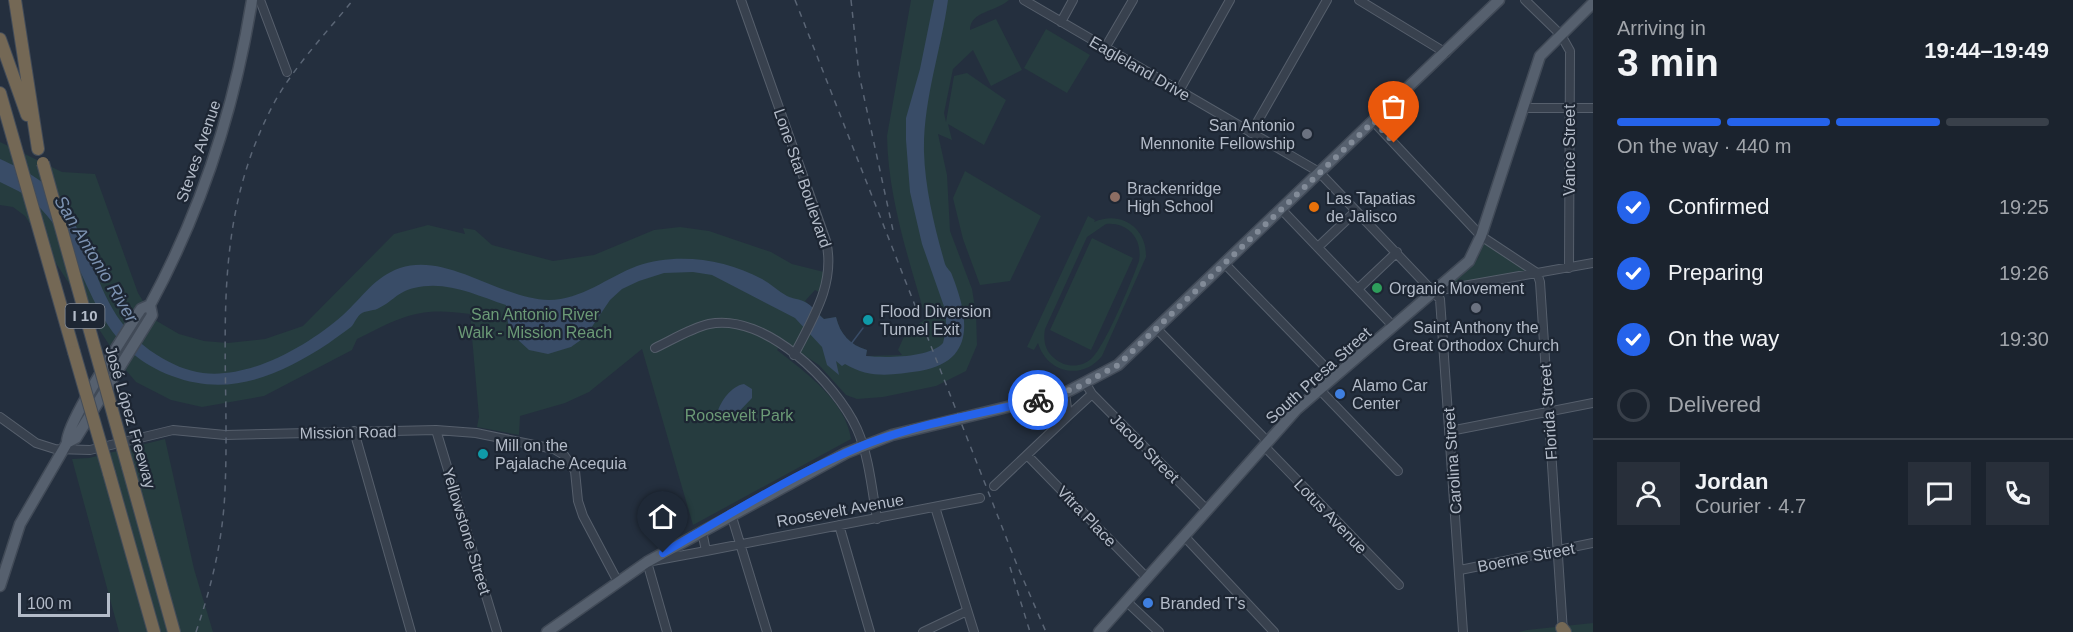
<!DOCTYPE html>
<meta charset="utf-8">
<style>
:root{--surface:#1b232e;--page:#282f3a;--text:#f1f3f6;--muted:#a0a4aa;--line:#39404a;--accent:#2563eb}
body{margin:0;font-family:Helvetica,sans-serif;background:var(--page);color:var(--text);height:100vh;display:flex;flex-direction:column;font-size:22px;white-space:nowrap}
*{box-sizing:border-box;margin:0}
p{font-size:20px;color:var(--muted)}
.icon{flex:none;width:33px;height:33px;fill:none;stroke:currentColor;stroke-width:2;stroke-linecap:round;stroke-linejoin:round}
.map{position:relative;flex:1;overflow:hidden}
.details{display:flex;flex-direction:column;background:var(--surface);width:480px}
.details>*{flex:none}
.scale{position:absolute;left:18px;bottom:15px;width:92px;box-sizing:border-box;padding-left:6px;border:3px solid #b4bcc9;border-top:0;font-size:16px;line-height:21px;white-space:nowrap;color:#b4bcc9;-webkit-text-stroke:4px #1d2633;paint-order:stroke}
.pin{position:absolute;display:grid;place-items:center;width:51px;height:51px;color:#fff;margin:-62px -26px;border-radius:50% 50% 50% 0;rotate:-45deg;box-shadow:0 0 6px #0007}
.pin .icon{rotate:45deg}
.courier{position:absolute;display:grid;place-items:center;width:60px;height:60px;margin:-30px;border:4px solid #2563eb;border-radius:50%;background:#fff;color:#222;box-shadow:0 2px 8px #0007}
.summary em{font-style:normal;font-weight:600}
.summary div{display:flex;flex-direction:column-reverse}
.summary{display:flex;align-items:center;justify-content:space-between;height:102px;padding:0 24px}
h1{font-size:39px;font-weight:600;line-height:45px}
.bar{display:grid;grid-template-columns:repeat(4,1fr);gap:9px 6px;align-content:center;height:72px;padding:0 24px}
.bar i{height:8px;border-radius:4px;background:var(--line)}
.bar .current{background:var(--accent)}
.bar p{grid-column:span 4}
.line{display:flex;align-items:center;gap:15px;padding:0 24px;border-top:2px solid var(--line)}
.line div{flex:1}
.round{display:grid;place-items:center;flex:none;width:63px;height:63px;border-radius:0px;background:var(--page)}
ol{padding:0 24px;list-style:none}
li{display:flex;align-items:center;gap:18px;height:66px}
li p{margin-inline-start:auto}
li .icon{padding:6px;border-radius:50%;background:var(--accent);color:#fff;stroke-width:4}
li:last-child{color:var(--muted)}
li i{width:33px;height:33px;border:3px solid var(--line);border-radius:50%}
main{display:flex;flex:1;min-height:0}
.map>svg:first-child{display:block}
.green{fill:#263c3f;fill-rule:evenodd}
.water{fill:#394c67}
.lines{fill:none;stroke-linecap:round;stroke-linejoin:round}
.stream{stroke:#394c67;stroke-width:1.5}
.minor-casing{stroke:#565f6c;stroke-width:10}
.major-casing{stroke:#414a57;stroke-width:13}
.highway-casing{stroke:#434c59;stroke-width:14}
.minor{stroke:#38414e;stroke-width:8}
.major{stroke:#56606e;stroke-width:10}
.highway{stroke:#746855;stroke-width:12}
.rail{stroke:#5a6575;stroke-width:1.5;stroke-dasharray:6 6;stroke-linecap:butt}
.highway-bridge-casing{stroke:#434c59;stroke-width:14;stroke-linecap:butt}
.highway-bridge{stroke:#746855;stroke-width:12}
.done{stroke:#828b98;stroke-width:6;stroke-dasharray:0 10.8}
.route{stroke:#2563eb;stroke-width:8}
.worship-dot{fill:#6b7280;stroke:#1d2633;stroke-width:2}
.education-dot{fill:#8d6e63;stroke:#1d2633;stroke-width:2}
.food-dot{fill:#e8710a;stroke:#1d2633;stroke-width:2}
.leisure-dot{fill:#2e9e5b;stroke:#1d2633;stroke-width:2}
.culture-dot{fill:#0f9aa8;stroke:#1d2633;stroke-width:2}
.shop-dot{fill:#3f7fe0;stroke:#1d2633;stroke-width:2}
.labels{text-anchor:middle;stroke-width:4.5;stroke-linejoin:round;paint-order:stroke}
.shield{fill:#1d2633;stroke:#878f9c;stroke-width:1.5}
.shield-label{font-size:15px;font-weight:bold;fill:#b4bcc9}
.street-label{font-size:16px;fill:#b4bcc9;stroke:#1d2633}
.poi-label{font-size:16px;fill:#b4bcc9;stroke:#1d2633;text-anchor:start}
.park-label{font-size:16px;fill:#6b9a76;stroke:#1d2633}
.water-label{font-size:18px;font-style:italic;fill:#7c92b1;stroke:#1d2633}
</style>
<main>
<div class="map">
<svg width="1593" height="632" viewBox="0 0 1593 632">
<rect width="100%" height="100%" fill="#242f3e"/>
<path class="green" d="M 911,0 L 1009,0 C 996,12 970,11 970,30 L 996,19 L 1022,70 L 991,86 L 973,50 L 953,69 L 944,113 L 946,122 L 954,76 L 967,73 L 1006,100 L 984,145 L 948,124 L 952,140 L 938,134 L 947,175 L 950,231 L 972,289 L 976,314 L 977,345 L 966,371 L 936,386 L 883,397 L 857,399 L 846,395 L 819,365 L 783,341 L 777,350 C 805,372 846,401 851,439 L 693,525 L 642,349 L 589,392 L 565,403 L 520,416 L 519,435 L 477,427 L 479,417 L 470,314 C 418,306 401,317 357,339 L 352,350 L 264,396 L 202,407 L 171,400 L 136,382 L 125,369 L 25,216 L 13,207 L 0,205 L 0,142 L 62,172 L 95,174 L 138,293 L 155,320 L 179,334 L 204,341 L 228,343 L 265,339 L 303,326 L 394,234 L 428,225 L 465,234 L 463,228 L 475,230 L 492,245 L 553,261 L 594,255 L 654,230 L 680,227 L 709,231 L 771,252 L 792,264 L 824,272 L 819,292 L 815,290 L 805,301 L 824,319 L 836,317 C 840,334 850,345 867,350 L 866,356 L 902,355 L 898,350 L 906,332 L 926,319 C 909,260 888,198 887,136 Z
M 1046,29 L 1090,55 L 1067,93 L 1024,68 Z
M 965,171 L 1041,216 L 1010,281 L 980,285 L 963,239 L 953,198 Z
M 1088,216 L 1095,220 L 1094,222 C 1121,210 1147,228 1146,257 L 1102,356 C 1082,381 1047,373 1038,343 L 1034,350 L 1027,347 ZM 1106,224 C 1128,222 1143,239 1139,261 C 1132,280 1106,345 1092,358 C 1082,368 1065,368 1054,358 C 1045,351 1043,340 1045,329 L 1087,237 Z
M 1092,238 L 1133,258 L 1091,350 L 1050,330 Z
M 1484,243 L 1524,269 L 1524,272 L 1451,285 L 1452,282 L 1478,258 Z
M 165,439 L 194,569 L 213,632 L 119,632 L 72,459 L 89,458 Z
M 1593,623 L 1593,632 L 1519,632 L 1527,630 Z"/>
<path class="water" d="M 934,0 L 948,0 C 941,51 923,100 924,152 C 925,189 935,229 945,264 C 947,269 951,271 952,275 C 969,318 976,361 920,371 C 892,375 870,379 845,364 L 842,366 L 836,361 L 839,375 L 827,365 L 822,347 L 795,318 L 712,275 L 693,272 L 664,273 L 639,281 L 622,289 L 610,300 L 585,337 L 571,347 L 548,354 L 529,350 L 516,338 L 508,323 L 506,305 C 475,295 447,280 414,288 C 397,292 392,302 379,308 C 374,311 368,310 362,313 C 356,317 355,323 351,327 C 344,332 336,338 329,343 C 280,375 230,398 172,376 C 84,343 94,258 35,203 C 25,193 12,188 0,182 L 0,159 C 24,170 49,182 64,205 C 99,259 97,317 157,355 C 171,364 187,371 203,373 C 251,379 309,345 343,315 C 362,298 374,277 400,268 C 447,252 500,299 549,300 C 581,300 608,277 637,266 C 677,252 725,259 762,279 C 771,284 778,291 787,296 C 793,299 800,299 805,302 C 812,305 818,314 824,319 L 836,317 C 840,334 850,345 867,350 L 866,356 C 885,358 930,358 943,343 L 946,330 L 946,312 L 922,244 L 910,192 L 906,140 L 906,118 L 920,69 Z
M 744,384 L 752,389 L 752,398 L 730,421 L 721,421 L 717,413 C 721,401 731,386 744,384 Z"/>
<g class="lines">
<path class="stream" d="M 851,344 L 863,328"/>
<defs>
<path id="minor" d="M 260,0 L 287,72
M 741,0 L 826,241 C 836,283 813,318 794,355
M 1024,0 L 1319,172 L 1440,299 L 1463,632
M 1359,0 L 1446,53
M 1525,0 L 1561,35 L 1570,51 L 1569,268
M 1061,22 L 1073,0
M 1105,48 L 1133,0
M 1179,91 L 1230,0
M 1522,108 L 1593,108
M 1373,121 L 1481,236 L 1537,273 L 1540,282 L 1563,632
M 1251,133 L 1327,0
M 1281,209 L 1393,326
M 1318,247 L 1356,211
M 1224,263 L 1335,377
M 1358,289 L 1397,252
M 1435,291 L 1593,263
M 1157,329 L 1268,442
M 655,348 C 672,340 691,328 709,324 C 765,312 836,383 857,429 C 869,456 872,490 877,519
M 1086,384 L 1092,394 L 1207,510
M 1320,390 L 1398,471
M 1068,416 L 1092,394
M 0,417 L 36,443 L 55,449 L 90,450 L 173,430 L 225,435 L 436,430 L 476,433 L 554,449 L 564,455 L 575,471 L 578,501 L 583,516 L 618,582
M 436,430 L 497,632
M 354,431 L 411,632
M 1450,431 L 1593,403
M 1264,446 L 1399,585
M 1027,455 L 1147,578
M 994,486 L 1068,416 L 1065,393
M 935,507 L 974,632
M 731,514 L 767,632
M 839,525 L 870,632
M 702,531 L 706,551 L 980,498
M 1184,536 L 1274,632
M 1460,570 L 1593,543
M 1126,601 L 1159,632
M 667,632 L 647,562 L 706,551
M 923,632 L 967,611"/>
<path id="major" d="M 67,443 L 76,438 L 152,315 L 150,305
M 0,586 L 20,524 L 67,443 C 65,424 124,337 137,315 L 141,309 L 150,305 C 201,211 235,106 252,0
M 547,632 L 647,562 L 846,453 L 892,435 L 1065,393 L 1118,365 L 1499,0
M 1099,632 L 1297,409 L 1469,261 L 1481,236 L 1540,56 L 1593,3"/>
<path id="highway" d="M 15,0 L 38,149
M 0,39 L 27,115
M 0,93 L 74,352
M 128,467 L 174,632
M 109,473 L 154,632
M 1562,628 L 1565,632"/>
</defs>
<use href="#minor" class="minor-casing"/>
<use href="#major" class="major-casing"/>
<use href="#highway" class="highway-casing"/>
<use href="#minor" class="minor"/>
<use href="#major" class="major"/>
<use href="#highway" class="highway"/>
<path class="rail" d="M 795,0 L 1017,565 L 1046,632
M 851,0 L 859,74 L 894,235
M 1010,567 L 1030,632
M 196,632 C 212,585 223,539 225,490 C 231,355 206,232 273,105 C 292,69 327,32 353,0"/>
<defs>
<path id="highway-bridge" d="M 43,163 L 128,467
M 74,352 L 109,473"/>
</defs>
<use href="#highway-bridge" class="highway-bridge-casing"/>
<use href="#highway-bridge" class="highway-bridge"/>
</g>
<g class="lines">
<path class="done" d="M 1038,400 L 1076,388 L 1118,365 L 1374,121 L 1394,143"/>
<path class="route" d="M 663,553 C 727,516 800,470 869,443 C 923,423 982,413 1038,400"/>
</g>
<g class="worship-dot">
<circle cx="1307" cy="134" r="6"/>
<circle cx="1476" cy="308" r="6"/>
</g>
<circle class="education-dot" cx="1115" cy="197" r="6"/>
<circle class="food-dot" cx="1314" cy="207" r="6"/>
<circle class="leisure-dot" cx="1377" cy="288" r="6"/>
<g class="culture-dot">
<circle cx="868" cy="320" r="6"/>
<circle cx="483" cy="454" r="6"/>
</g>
<g class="shop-dot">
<circle cx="1340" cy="394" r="6"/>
<circle cx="1148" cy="603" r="6"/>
</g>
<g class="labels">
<rect class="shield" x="65.5" y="304" width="39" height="24" rx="4.5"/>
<g class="shield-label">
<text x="85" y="321">I 10</text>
</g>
<g class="street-label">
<text transform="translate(1140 68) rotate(30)" y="6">Eagleland Drive</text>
<text transform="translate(1569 150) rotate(-90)" y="6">Vance Street</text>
<text transform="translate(198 151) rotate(-71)" y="6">Steves Avenue</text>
<text transform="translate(803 178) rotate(71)" y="6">Lone Star Boulevard</text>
<text transform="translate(1318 375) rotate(-42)" y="6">South Presa Street</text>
<text transform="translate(1548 412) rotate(-94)" y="6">Florida Street</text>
<text transform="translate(131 417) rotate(74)" y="6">José López Freeway</text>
<text transform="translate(348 432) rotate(-1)" y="6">Mission Road</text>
<text transform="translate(1145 448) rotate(45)" y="6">Jacob Street</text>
<text transform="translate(1452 461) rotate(-94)" y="6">Carolina Street</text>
<text transform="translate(840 510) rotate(-10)" y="6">Roosevelt Avenue</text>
<text transform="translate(1087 516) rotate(46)" y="6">Vitra Place</text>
<text transform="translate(1331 516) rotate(46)" y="6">Lotus Avenue</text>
<text transform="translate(467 531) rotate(73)" y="6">Yellowstone Street</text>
<text transform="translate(1526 557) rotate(-11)" y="6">Boerne Street</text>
</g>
<g class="poi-label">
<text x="1295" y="131" text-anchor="end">San Antonio<tspan x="1295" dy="18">Mennonite Fellowship</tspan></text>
<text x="1127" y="194">Brackenridge<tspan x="1127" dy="18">High School</tspan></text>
<text x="1326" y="204">Las Tapatias<tspan x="1326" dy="18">de Jalisco</tspan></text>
<text x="1389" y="294">Organic Movement</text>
<text x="880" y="317">Flood Diversion<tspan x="880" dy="18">Tunnel Exit</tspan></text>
<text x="1476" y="333" text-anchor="middle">Saint Anthony the<tspan x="1476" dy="18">Great Orthodox Church</tspan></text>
<text x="1352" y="391">Alamo Car<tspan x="1352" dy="18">Center</tspan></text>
<text x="495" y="451">Mill on the<tspan x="495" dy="18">Pajalache Acequia</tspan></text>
<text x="1160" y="609">Branded T's</text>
</g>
<g class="park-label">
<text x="535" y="320">San Antonio River<tspan x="535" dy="18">Walk - Mission Reach</tspan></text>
<text x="739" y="421">Roosevelt Park</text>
</g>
<g class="water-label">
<text transform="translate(96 259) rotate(59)" y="6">San Antonio River</text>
</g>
</g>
</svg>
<div class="scale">100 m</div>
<div class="pin" style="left:1394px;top:143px;background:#ea580c"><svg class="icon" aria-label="bag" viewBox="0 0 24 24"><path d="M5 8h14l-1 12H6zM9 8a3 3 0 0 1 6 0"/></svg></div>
<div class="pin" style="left:663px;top:553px;background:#1f2937"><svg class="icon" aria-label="home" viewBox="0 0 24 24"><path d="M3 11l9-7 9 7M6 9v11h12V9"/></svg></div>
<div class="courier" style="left:1038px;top:400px"><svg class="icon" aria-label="bike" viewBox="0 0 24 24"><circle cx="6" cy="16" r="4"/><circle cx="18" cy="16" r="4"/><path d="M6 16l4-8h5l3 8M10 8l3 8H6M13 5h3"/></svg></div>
</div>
<section class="details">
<div class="summary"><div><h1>3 min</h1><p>Arriving in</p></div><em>19:44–19:49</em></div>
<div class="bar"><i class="current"></i><i class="current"></i><i class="current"></i><i></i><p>On the way · 440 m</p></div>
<ol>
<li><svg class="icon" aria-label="check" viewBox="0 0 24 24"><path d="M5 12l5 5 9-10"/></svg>Confirmed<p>19:25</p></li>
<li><svg class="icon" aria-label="check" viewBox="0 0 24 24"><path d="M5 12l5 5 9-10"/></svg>Preparing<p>19:26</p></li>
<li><svg class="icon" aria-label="check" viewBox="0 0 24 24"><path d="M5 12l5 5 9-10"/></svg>On the way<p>19:30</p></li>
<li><i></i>Delivered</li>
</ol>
<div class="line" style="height:108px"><a class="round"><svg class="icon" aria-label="person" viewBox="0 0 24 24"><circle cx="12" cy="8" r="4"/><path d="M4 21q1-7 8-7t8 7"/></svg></a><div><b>Jordan</b><p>Courier · 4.7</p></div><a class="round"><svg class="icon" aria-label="chat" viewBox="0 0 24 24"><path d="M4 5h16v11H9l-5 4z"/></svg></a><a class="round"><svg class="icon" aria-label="phone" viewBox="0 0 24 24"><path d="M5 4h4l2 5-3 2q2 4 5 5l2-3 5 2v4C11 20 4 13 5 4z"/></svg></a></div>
</section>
</main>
